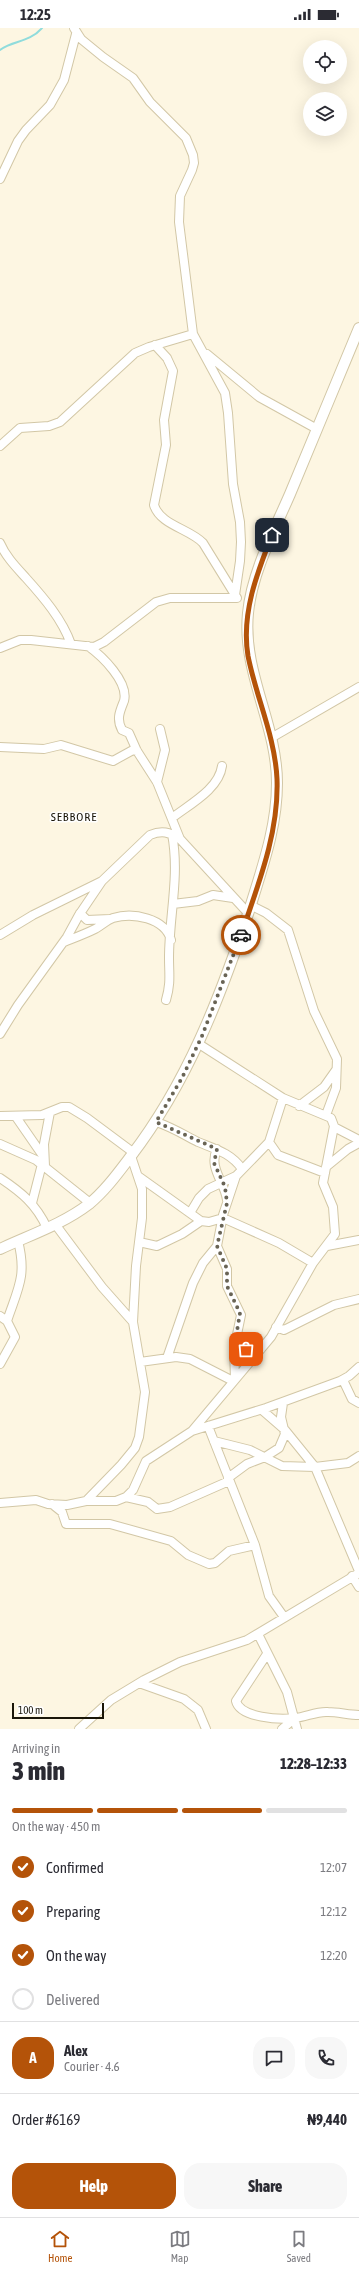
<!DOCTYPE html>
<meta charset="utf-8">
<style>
:root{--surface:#fff;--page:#f7f7f7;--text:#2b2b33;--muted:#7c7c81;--line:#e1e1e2;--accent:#b45309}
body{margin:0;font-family:"Asap Condensed",sans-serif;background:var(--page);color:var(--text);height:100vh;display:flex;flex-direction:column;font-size:15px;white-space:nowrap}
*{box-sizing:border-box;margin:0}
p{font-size:13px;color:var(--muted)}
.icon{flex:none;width:22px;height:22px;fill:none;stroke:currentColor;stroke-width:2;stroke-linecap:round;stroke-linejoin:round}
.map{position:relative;height:1701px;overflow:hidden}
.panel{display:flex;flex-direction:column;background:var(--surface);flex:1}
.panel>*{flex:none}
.buttons{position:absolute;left:303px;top:12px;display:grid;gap:8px}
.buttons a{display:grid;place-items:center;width:44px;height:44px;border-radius:50%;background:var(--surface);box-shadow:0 4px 16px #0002;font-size:20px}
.scale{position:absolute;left:12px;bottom:10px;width:92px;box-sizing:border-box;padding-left:4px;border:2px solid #1a1609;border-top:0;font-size:11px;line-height:14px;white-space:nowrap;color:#1a1609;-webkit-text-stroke:3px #fff;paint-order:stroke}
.pin{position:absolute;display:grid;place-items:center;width:34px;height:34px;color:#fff;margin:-17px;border-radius:8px;box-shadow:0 2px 6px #0006}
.courier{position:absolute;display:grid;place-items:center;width:40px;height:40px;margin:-20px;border:3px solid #b45309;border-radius:50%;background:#fff;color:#222;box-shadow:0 1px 5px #0007}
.summary em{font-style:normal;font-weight:800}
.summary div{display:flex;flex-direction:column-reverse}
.summary{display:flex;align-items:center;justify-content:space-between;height:68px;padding:0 12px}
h1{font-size:26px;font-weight:800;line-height:30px}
.bar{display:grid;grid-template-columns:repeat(4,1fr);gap:6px 4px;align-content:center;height:48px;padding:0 12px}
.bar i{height:5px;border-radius:3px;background:var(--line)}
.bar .selected{background:var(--accent)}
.bar p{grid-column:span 4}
.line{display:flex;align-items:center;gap:10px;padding:0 12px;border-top:1px solid var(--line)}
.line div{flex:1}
.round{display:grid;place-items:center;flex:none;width:42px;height:42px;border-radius:16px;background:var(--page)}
ol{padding:0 12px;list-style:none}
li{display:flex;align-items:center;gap:12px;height:44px}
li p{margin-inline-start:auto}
li .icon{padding:4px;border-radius:50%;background:var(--accent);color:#fff;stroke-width:4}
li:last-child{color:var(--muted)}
li i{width:22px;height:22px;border:2px solid var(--line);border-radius:50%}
.cta{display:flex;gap:8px;margin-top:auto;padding:8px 12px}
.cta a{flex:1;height:46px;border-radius:16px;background:var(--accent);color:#fff;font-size:16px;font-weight:800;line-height:46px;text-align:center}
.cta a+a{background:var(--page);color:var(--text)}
.status{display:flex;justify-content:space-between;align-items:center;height:28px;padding:0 20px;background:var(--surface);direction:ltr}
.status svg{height:11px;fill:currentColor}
.tab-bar{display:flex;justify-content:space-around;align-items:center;height:56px;border-top:1px solid var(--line);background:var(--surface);font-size:11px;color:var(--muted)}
.tab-bar a{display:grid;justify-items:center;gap:2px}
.tab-bar .selected{color:var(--accent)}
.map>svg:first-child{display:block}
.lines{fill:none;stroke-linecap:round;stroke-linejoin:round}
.stream{stroke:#90dcdc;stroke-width:2}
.minor-casing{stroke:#d2c7a6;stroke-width:10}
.major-casing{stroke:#d2c7a6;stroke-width:12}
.minor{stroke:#fff;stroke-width:8}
.major{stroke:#fff;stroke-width:10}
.done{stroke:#696455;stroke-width:4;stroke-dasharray:0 7.2}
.route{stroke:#b45309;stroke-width:5}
.labels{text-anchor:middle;stroke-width:3;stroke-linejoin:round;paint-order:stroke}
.quarter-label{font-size:12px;letter-spacing:1px;fill:#1a1609;stroke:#fff}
</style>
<div class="status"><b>12:25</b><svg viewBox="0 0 49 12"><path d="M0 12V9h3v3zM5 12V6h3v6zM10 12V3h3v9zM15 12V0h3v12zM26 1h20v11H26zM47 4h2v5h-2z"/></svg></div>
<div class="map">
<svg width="359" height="1701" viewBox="0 0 359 1701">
<rect width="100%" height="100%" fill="#fdf6e2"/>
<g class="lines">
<path class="stream" d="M 0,22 C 13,12 29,15 42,0"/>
<defs>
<path id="minor" d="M 74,0 L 81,11 L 103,29 L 133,50 L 150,74 L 186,110 L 193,127 L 194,135 L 192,142 L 180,168 L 179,194 L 193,306 L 225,365 L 228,385 L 233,456 L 240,494 L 241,514 L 240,533 L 235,567
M 0,151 L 18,113 L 26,102 L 50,77 L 64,52 L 76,6
M 207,326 L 259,369 L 317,401
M 0,418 L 20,400 L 49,398 L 60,394 L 135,325 L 149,319 L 193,306
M 0,515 C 6,529 16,539 26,550 C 44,570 62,591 71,616
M 88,618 C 102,628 129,654 124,673 C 120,683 116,691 122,702 L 129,705 L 137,723 L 157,754 L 180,811
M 0,620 L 20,612 L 31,612 L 94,619 L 104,614 L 156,574 L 170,570 L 237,570 L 203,515 C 190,501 160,497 154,477 L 166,417 L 164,392 L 173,343 L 167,330 L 155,317
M 271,710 L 359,659
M 0,719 L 44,721 L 61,717 L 113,733 L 133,722 L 137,723
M 157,754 L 165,722 L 160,701
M 172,790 C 190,776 219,761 222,738
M 173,876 L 198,873 L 213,867 L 233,870
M 250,877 L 266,885 L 288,902 L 314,983 L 337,1031 L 336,1060 L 326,1087
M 80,885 L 87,892 L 110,891
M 0,907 L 33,887 L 102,853
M 64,914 C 74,910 85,906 95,901 C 101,898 107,892 113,890 C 133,884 165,890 171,912
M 166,972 C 171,955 169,946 169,930 C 169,888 180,848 172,806
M 0,1006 L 18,977 L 67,909 L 79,887 L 102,853 L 150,807 C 162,802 169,804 180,811 L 248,885
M 299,1078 L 324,1059 L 336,1042
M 0,1088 L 42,1087 L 62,1079 L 69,1079 L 87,1090 L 134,1125
M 16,1089 L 43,1128
M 156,1094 C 172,1099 184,1107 198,1114 C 215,1121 231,1125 242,1141
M 334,1099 L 359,1112
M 269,1114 L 278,1127 L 325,1145
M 0,1116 L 36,1132 L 90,1175
M 217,1121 C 208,1140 225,1154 227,1172
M 45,1138 L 44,1116 L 50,1084
M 326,1139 L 348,1121 L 359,1115
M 138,1148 L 201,1193 L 209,1194 L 223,1190 L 279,1215 L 313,1235
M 0,1150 C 21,1164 36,1176 47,1200
M 32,1175 L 42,1136
M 190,1185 L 199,1170 L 208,1161 L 236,1148 L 269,1114 L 283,1070
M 55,1196 L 102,1259 L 133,1294
M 139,1214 L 157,1218 L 182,1206 L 201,1193
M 217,1218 L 227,1241 L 227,1258 L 241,1287 L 234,1321 L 235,1351
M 327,1218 L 359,1212
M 0,1288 L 7,1293
M 276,1299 L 284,1302 L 334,1277 L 359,1271
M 238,1308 L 243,1320 L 261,1321
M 167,1330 L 193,1255 L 203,1235 L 217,1218 L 223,1187 L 236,1148
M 140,1334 L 176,1329 L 190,1331 L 233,1353
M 0,1336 L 15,1309 L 7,1293 C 18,1260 27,1248 18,1213
M 343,1352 L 352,1371 L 359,1375
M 262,1382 L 285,1402 L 315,1439 L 359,1543
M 208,1398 L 255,1517 L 269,1568 L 284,1589
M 192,1403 L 271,1309 L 313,1235 L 335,1206 L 333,1179 L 323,1155 L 334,1098 L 331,1090 L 283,1070 L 199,1016
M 214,1413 L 250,1422 L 282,1438 L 315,1439 L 348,1435 L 359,1428
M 228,1450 L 247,1436 L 265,1429 L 279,1420 L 285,1406 L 281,1389 L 283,1375
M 126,1469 L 148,1474 L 157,1481 L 170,1479 L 229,1453
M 86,1473 L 121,1437 L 135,1420 L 139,1409 L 145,1364 L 133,1294 L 136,1238 L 142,1190 L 142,1161 L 131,1128
M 0,1475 L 36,1472 L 48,1476 L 67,1477 L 86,1473 L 116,1473 L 126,1469 L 133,1462 L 146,1433 L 192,1403 L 266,1380 L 340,1353 L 349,1348 L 359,1339
M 52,1476 L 62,1484 L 66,1496 L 110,1496 L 171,1513 L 188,1527 L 209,1536 L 215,1535 L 229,1523 L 255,1517
M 352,1548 L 359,1559
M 258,1606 L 287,1664 L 297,1701
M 267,1626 L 236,1673 C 240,1690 280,1692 295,1690 C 306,1689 317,1683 328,1684 C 338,1684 349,1687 359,1687
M 139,1655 L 184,1671 L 198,1682 L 206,1701
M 79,1701 L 111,1672 L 144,1652 L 180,1634 L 247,1612 L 359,1545
M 282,1701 L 294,1691"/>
<path id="major" d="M 0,1221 C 30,1207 63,1196 89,1176 C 105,1163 118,1145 131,1128 C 187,1055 220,970 249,883 C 262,840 277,800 277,755 C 277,696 242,644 248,585 C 252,544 274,503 290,466 C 313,411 336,355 359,300"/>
</defs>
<use href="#minor" class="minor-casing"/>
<use href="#major" class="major-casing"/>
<use href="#minor" class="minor"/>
<use href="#major" class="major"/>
</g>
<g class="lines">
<path class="done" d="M 241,907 L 202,1008 L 182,1050 L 156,1094 L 217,1121 L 214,1135 L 225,1159 L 227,1175 L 217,1218 L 227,1241 L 227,1258 L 240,1285 L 237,1303 L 240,1318 L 246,1321"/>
<path class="route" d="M 241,907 C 258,857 279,805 277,751 C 275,708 256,669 248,628 C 241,586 257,545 272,507"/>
</g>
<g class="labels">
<g class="quarter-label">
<text x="74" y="793">SEBBORE</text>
</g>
</g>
</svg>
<div class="buttons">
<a><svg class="icon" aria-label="locate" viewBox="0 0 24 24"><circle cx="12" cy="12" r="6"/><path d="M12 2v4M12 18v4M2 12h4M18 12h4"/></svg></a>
<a><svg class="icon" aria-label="layers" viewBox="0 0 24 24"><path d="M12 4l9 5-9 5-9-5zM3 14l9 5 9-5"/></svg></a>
</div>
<div class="scale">100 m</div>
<div class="pin" style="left:246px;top:1321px;background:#ea580c"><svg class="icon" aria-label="bag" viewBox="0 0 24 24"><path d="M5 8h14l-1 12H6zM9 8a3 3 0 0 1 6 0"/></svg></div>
<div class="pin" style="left:272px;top:507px;background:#1f2937"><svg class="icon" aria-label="home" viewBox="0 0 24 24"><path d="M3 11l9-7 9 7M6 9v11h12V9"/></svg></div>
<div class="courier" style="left:241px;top:907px"><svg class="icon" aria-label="car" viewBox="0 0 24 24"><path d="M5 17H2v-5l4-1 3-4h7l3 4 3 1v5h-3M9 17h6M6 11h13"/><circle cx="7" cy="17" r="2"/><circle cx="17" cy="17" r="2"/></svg></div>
</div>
<section class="panel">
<div class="summary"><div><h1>3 min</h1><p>Arriving in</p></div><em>12:28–12:33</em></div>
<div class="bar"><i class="selected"></i><i class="selected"></i><i class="selected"></i><i></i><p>On the way · 450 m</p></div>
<ol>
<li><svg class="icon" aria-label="check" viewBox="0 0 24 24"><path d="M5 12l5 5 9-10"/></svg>Confirmed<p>12:07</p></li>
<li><svg class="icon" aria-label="check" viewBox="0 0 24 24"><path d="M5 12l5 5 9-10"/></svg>Preparing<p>12:12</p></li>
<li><svg class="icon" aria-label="check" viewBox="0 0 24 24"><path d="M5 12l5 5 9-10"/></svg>On the way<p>12:20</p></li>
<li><i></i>Delivered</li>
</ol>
<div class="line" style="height:72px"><b class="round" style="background:var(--accent);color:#fff">A</b><div><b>Alex</b><p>Courier · 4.6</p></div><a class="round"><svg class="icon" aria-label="chat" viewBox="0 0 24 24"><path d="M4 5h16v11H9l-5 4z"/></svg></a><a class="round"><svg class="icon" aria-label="phone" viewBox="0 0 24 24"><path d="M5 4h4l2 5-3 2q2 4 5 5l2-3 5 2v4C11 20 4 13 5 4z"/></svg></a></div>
<div class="line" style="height:52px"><div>Order #6169</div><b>₦9,440</b></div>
<div class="cta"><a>Help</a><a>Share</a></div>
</section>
<nav class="tab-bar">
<a class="selected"><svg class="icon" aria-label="home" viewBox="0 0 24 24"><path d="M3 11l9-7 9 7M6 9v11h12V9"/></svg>Home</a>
<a><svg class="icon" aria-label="map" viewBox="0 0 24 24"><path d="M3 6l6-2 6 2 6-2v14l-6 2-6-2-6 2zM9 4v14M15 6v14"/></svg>Map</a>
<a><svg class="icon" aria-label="saved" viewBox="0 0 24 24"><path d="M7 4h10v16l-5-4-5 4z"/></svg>Saved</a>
</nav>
